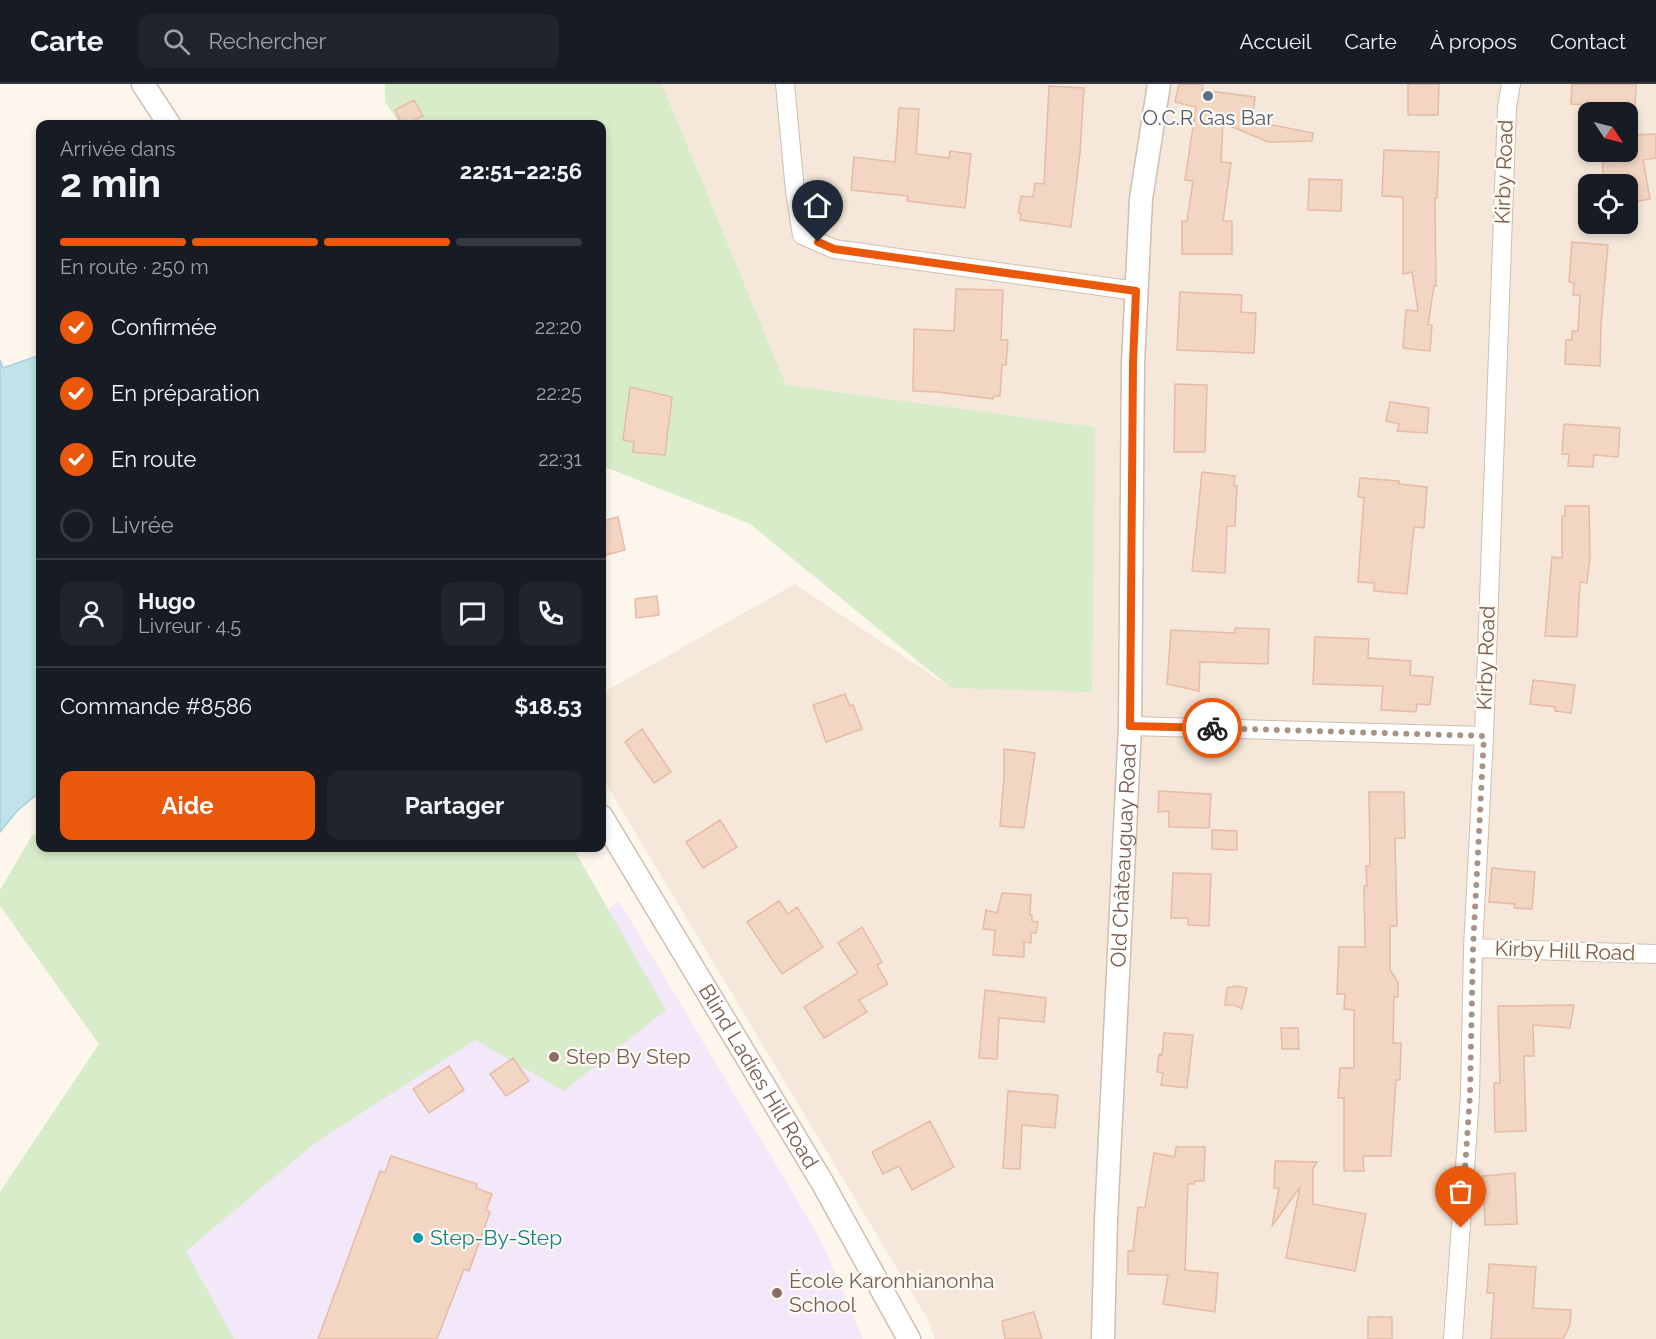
<!DOCTYPE html>
<html lang="fr">
<meta charset="utf-8">
<style>
:root{--surface:#171b24;--page:#20242c;--text:#f1f3f6;--muted:#9ea1a6;--line:#363941;--accent:#ea580c}
body{margin:0;font-family:Raleway,sans-serif;background:var(--page);color:var(--text);height:100vh;display:flex;flex-direction:column;font-size:22px;white-space:nowrap}
*{box-sizing:border-box;margin:0}
p{font-size:20px;color:var(--muted)}
.icon{flex:none;width:33px;height:33px;fill:none;stroke:currentColor;stroke-width:2;stroke-linecap:round;stroke-linejoin:round}
.map{position:relative;flex:1;overflow:hidden}
.details{position:absolute;left:36px;top:36px;width:570px;height:732px;display:flex;flex-direction:column;background:var(--surface);border-radius:12px;box-shadow:0 3px 9px #0003}
.details>*{flex:none}
.needle{width:39px;rotate:125deg}
.tools{position:absolute;left:1578px;top:18px;display:grid;gap:12px}
.tools a{display:grid;place-items:center;width:60px;height:60px;border-radius:12px;background:var(--surface);box-shadow:0 3px 9px #0003;font-size:30px}
.pin{position:absolute;display:grid;place-items:center;width:51px;height:51px;color:#fff;margin:-62px -26px;border-radius:50% 50% 50% 0;rotate:-45deg;box-shadow:0 0 6px #0007}
.pin .icon{rotate:45deg}
.courier{position:absolute;display:grid;place-items:center;width:60px;height:60px;margin:-30px;border:4px solid #ea580c;border-radius:50%;background:#fff;color:#222;box-shadow:0 2px 8px #0007}
.summary em{font-style:normal;font-weight:700}
.summary div{display:flex;flex-direction:column-reverse}
.summary{display:flex;align-items:center;justify-content:space-between;height:102px;padding:0 24px}
h1{font-size:39px;font-weight:700;line-height:45px}
.bar{display:grid;grid-template-columns:repeat(4,1fr);gap:9px 6px;align-content:center;height:72px;padding:0 24px}
.bar i{height:8px;border-radius:4px;background:var(--line)}
.bar .current{background:var(--accent)}
.bar p{grid-column:span 4}
.line{display:flex;align-items:center;gap:15px;padding:0 24px;border-top:2px solid var(--line)}
.line div{flex:1}
.round{display:grid;place-items:center;flex:none;width:63px;height:63px;border-radius:12px;background:var(--page)}
ol{padding:0 24px;list-style:none}
li{display:flex;align-items:center;gap:18px;height:66px}
li p{margin-inline-start:auto}
li .icon{padding:6px;border-radius:50%;background:var(--accent);color:#fff;stroke-width:4}
li:last-child{color:var(--muted)}
li i{width:33px;height:33px;border:3px solid var(--line);border-radius:50%}
.primary-button{display:flex;gap:12px;margin-top:auto;padding:12px 24px}
.primary-button a{flex:1;height:69px;border-radius:12px;background:var(--accent);color:#fff;font-size:24px;font-weight:700;line-height:69px;text-align:center}
.primary-button a+a{background:var(--page);color:var(--text)}
header{display:flex;align-items:center;gap:36px;box-sizing:border-box;height:84px;padding:0 30px;background:var(--surface);border-bottom:2px solid var(--line)}
header strong{font-size:28px}
nav{display:flex;gap:33px;margin-inline-start:auto;font-size:21px}
.search{width:420px;height:54px;background:var(--page);display:flex;align-items:center;gap:15px;box-sizing:border-box;padding:0 21px;border-radius:12px;color:var(--muted);font-size:22px}
.map>svg:first-child{display:block}
.residential{fill:#f5e8da;fill-rule:evenodd}
.education{fill:#f3e8fa}
.green{fill:#d8ecc9}
.water{fill:#bfe3e8;stroke:#a5d3da;stroke-width:1.5}
.building{fill:#f3d5c3;stroke:#e6bba3;stroke-width:1.5}
.lines{fill:none;stroke-linecap:round;stroke-linejoin:round}
.minor-casing{stroke:#d1beb0;stroke-width:20}
.tertiary-casing{stroke:#d1beb0;stroke-width:25}
.minor{stroke:#fff;stroke-width:18}
.tertiary{stroke:#fff;stroke-width:22}
.done{stroke:#a89285;stroke-width:6;stroke-dasharray:0 10.8}
.route{stroke:#ea580c;stroke-width:8}
.service-dot{fill:#5c6f8a;stroke:#fffaf3;stroke-width:2}
.education-dot{fill:#8d6e63;stroke:#fffaf3;stroke-width:2}
.culture-dot{fill:#0f9aa8;stroke:#fffaf3;stroke-width:2}
.labels{text-anchor:middle;stroke-width:4.5;stroke-linejoin:round;paint-order:stroke}
.service-label{font-size:21px;fill:#4e5e75;stroke:#fffaf3}
.street-label{font-size:21px;fill:#7a5c4d;stroke:#fffaf3}
.education-label{font-size:21px;fill:#785e54;stroke:#fffaf3;text-anchor:start}
.culture-label{font-size:21px;fill:#0d838f;stroke:#fffaf3;text-anchor:start}
</style>
<header>
<strong>Carte</strong>
<div class="search"><svg class="icon" aria-label="search" viewBox="0 0 24 24"><circle cx="10" cy="10" r="6"/><path d="M15 15l6 6"/></svg>Rechercher</div>
<nav><a>Accueil</a><a>Carte</a><a>À propos</a><a>Contact</a></nav>
</header>
<div class="map">
<svg width="1656" height="1255" viewBox="0 0 1656 1255">
<rect width="100%" height="100%" fill="#fdf6ec"/>
<path class="residential" d="M 662,0 L 1656,0 L 1656,1255 L 935,1255 L 928,1236 L 602,693 L 602,609 L 795,500 L 951,604 L 1095,343 L 786,301 ZM 1588,28 L 1628,28 L 1628,68 L 1588,68 ZM 1588,100 L 1628,100 L 1628,140 L 1588,140 Z"/>
<path class="education" d="M 619,817 L 805,1129 L 824,1163 L 863,1255 L 221,1255 L 146,1149 Z"/>
<path class="green" d="M 385,0 L 662,0 L 786,301 L 1095,343 L 1092,608 L 951,604 L 750,440 L 602,382 L 602,40 L 400,40 L 385,18 Z
M 40,746 L 40,764 L 573,764 L 666,926 L 564,1007 L 475,956 L 315,1059 L 186,1167 L 234,1255 L 0,1255 L 0,1108 L 99,960 L 0,822 L 0,806 L 32,752 Z"/>
<path class="water" d="M 40,271 L 40,708 L 17,727 L 0,748 L 0,276 L 3,284 Z"/>
<path class="building" d="M 1179,0 L 1203,0 L 1202,6 L 1255,13 L 1252,37 L 1313,49 L 1312,57 L 1268,58 L 1228,41 L 1229,37 L 1223,37 L 1221,78 L 1231,79 L 1223,137 L 1232,137 L 1232,170 L 1182,170 L 1182,137 L 1187,137 L 1193,97 L 1185,96 L 1196,23 L 1175,18 Z
M 1408,0 L 1439,0 L 1438,31 L 1408,31 Z
M 1572,0 L 1636,0 L 1635,23 L 1571,20 Z
M 1049,2 L 1084,4 L 1080,69 L 1071,143 L 1020,136 L 1021,129 L 1018,129 L 1021,112 L 1033,113 L 1035,99 L 1044,100 Z
M 414,16 L 423,32 L 406,40 L 402,40 L 395,26 Z
M 899,24 L 919,25 L 916,70 L 949,74 L 950,67 L 971,70 L 965,124 L 907,117 L 908,112 L 851,106 L 854,73 L 895,78 Z
M 1656,50 L 1656,74 L 1643,76 L 1650,115 L 1628,119 L 1628,100 L 1603,100 L 1603,77 L 1631,76 L 1630,51 Z
M 1384,66 L 1439,68 L 1437,114 L 1435,114 L 1436,202 L 1434,202 L 1428,241 L 1432,241 L 1430,267 L 1403,264 L 1406,226 L 1418,227 L 1412,188 L 1403,190 L 1403,113 L 1382,112 Z
M 1309,95 L 1342,96 L 1341,127 L 1308,126 Z
M 1572,158 L 1608,161 L 1601,240 L 1600,282 L 1565,280 L 1566,256 L 1572,256 L 1572,247 L 1578,247 L 1580,211 L 1573,211 L 1574,199 L 1569,198 Z
M 956,205 L 1003,206 L 1001,256 L 1008,256 L 1006,281 L 1002,281 L 1000,312 L 994,312 L 993,315 L 937,308 L 913,307 L 914,245 L 954,247 Z
M 1180,208 L 1242,211 L 1241,228 L 1256,229 L 1254,269 L 1177,266 Z
M 1175,300 L 1207,301 L 1205,368 L 1174,368 Z
M 630,303 L 672,313 L 665,371 L 633,368 L 634,358 L 623,356 Z
M 1390,318 L 1429,324 L 1427,349 L 1397,347 L 1399,340 L 1386,337 Z
M 1564,340 L 1620,344 L 1618,373 L 1594,371 L 1593,383 L 1568,382 L 1569,370 L 1562,370 Z
M 1202,388 L 1235,392 L 1234,402 L 1237,402 L 1235,442 L 1227,442 L 1225,489 L 1192,487 Z
M 1360,394 L 1399,397 L 1399,400 L 1427,403 L 1424,444 L 1414,443 L 1407,510 L 1374,507 L 1374,499 L 1358,498 L 1364,414 L 1358,413 Z
M 1565,422 L 1589,422 L 1590,473 L 1587,499 L 1580,498 L 1577,553 L 1545,552 L 1552,473 L 1562,474 L 1562,432 L 1565,432 Z
M 618,433 L 625,466 L 602,472 L 602,437 Z
M 657,512 L 659,531 L 636,534 L 635,515 Z
M 1235,544 L 1269,545 L 1268,580 L 1200,578 L 1199,607 L 1167,600 L 1171,546 L 1235,549 Z
M 1315,553 L 1369,555 L 1368,574 L 1411,577 L 1410,591 L 1433,593 L 1430,621 L 1417,620 L 1416,628 L 1381,626 L 1383,602 L 1313,600 Z
M 1533,596 L 1575,601 L 1571,629 L 1555,627 L 1555,623 L 1530,620 Z
M 845,610 L 850,622 L 853,621 L 862,645 L 826,658 L 813,621 Z
M 642,645 L 671,688 L 654,699 L 625,658 Z
M 1004,665 L 1035,669 L 1024,744 L 1000,742 L 1004,694 Z
M 1159,707 L 1211,710 L 1209,744 L 1169,743 L 1169,727 L 1158,728 Z
M 1369,708 L 1404,708 L 1405,754 L 1395,754 L 1397,842 L 1390,842 L 1390,886 L 1398,898 L 1398,913 L 1394,913 L 1393,959 L 1401,959 L 1400,996 L 1396,996 L 1391,1072 L 1363,1072 L 1364,1087 L 1344,1087 L 1344,1014 L 1338,1014 L 1340,984 L 1354,984 L 1354,926 L 1344,925 L 1345,910 L 1337,910 L 1339,863 L 1365,863 L 1364,802 L 1367,802 L 1366,782 L 1370,782 Z
M 720,736 L 737,763 L 703,784 L 686,758 Z
M 1212,746 L 1237,747 L 1237,766 L 1212,765 Z
M 1492,784 L 1535,788 L 1532,825 L 1514,824 L 1515,820 L 1489,818 Z
M 1173,789 L 1211,790 L 1209,842 L 1188,841 L 1188,834 L 1171,834 Z
M 1002,809 L 1031,811 L 1030,831 L 1032,831 L 1032,837 L 1038,838 L 1036,849 L 1031,849 L 1031,859 L 1024,858 L 1024,873 L 993,871 L 995,846 L 983,845 L 986,826 L 997,829 Z
M 779,817 L 788,830 L 797,823 L 823,863 L 782,890 L 747,838 Z
M 862,843 L 882,878 L 877,881 L 888,900 L 859,916 L 867,928 L 824,954 L 804,923 L 858,889 L 838,859 Z
M 1237,902 L 1247,904 L 1242,925 L 1234,921 L 1225,921 L 1227,904 Z
M 985,906 L 1046,914 L 1044,938 L 999,934 L 997,975 L 979,974 Z
M 1574,921 L 1570,944 L 1533,941 L 1534,972 L 1524,972 L 1526,1047 L 1495,1048 L 1494,999 L 1500,999 L 1498,922 Z
M 1281,944 L 1298,944 L 1299,965 L 1282,965 Z
M 1164,949 L 1193,951 L 1187,1004 L 1161,1001 L 1163,989 L 1157,988 L 1159,970 L 1162,971 Z
M 513,974 L 529,997 L 506,1012 L 490,990 Z
M 449,982 L 464,1006 L 429,1029 L 413,1005 Z
M 1008,1007 L 1058,1011 L 1055,1044 L 1022,1041 L 1020,1085 L 1003,1084 Z
M 930,1037 L 954,1083 L 912,1106 L 899,1082 L 883,1090 L 872,1068 Z
M 1176,1063 L 1205,1063 L 1204,1097 L 1195,1097 L 1194,1100 L 1188,1100 L 1185,1186 L 1218,1189 L 1215,1228 L 1163,1220 L 1168,1191 L 1128,1190 L 1128,1167 L 1133,1167 L 1138,1123 L 1145,1124 L 1154,1069 L 1175,1073 Z
M 391,1072 L 477,1100 L 476,1104 L 492,1110 L 486,1126 L 490,1128 L 469,1187 L 464,1185 L 437,1255 L 318,1255 L 380,1087 L 385,1089 Z
M 1275,1077 L 1317,1078 L 1313,1084 L 1313,1120 L 1366,1130 L 1355,1187 L 1286,1174 L 1300,1103 L 1272,1142 L 1279,1104 L 1274,1104 Z
M 1515,1089 L 1517,1140 L 1485,1141 L 1483,1092 Z
M 1489,1180 L 1536,1183 L 1533,1224 L 1571,1226 L 1570,1241 L 1563,1255 L 1491,1255 L 1494,1209 L 1487,1209 Z
M 1034,1228 L 1042,1255 L 1005,1255 L 1002,1237 Z
M 1368,1233 L 1392,1233 L 1392,1255 L 1368,1255 Z"/>
<g class="lines">
<defs>
<path id="minor" d="M 785,0 L 795,107 L 802,151 L 834,165 L 1136,207
M 1130,642 L 1484,652
M 1473,864 L 1656,870
M 1453,1255 L 1470,1012 L 1473,864 L 1484,652 L 1507,23 L 1511,0"/>
<g id="tertiary">
<path d="M 143,0 L 169,40"/>
<path id="s1" d="M 602,733 L 822,1098 L 909,1255"/>
<path id="s2" d="M 1103,1255 L 1106,1136 L 1130,642 L 1133,279 L 1141,115 L 1159,0"/>
</g>
</defs>
<use href="#minor" class="minor-casing"/>
<use href="#tertiary" class="tertiary-casing"/>
<use href="#minor" class="minor"/>
<use href="#tertiary" class="tertiary"/>
</g>
<g class="lines">
<path class="done" d="M 1212,644 L 1484,652 L 1473,864 L 1470,1011 L 1461,1144"/>
<path class="route" d="M 818,158 L 834,165 L 1136,207 L 1133,279 L 1130,642 L 1212,644"/>
</g>
<circle class="service-dot" cx="1208" cy="12" r="6"/>
<g class="education-dot">
<circle cx="554" cy="973" r="6"/>
<circle cx="777" cy="1209" r="6"/>
</g>
<circle class="culture-dot" cx="418" cy="1154" r="6"/>
<g class="labels">
<g class="service-label">
<text x="1208" y="41">O.C.R Gas Bar</text>
</g>
<g class="street-label">
<text transform="translate(1504 88) rotate(-88)" y="7">Kirby Road</text>
<text transform="translate(1486 574) rotate(-88)" y="7">Kirby Road</text>
<text dy="7" stroke="none"><textPath href="#s2" startOffset="484">Old Châteauguay Road</textPath></text>
<text transform="translate(1565 867) rotate(2)" y="7">Kirby Hill Road</text>
<text dy="7" stroke="none"><textPath href="#s1" startOffset="303">Blind Ladies Hill Road</textPath></text>
</g>
<g class="education-label">
<text x="566" y="980">Step By Step</text>
<text x="789" y="1204">École Karonhianonha<tspan x="789" dy="24">School</tspan></text>
</g>
<g class="culture-label">
<text x="430" y="1161">Step-By-Step</text>
</g>
</g>
</svg>
<div class="tools">
<a><svg class="needle" viewBox="-14 -14 28 28"><path d="M0-13l5 13h-10z" fill="#e53935"/><path d="M0 13l5-13h-10z" fill="#9ea1a6"/></svg></a>
<a><svg class="icon" aria-label="locate" viewBox="0 0 24 24"><circle cx="12" cy="12" r="6"/><path d="M12 2v4M12 18v4M2 12h4M18 12h4"/></svg></a>
</div>
<div class="pin" style="left:1461px;top:1144px;background:#ea580c"><svg class="icon" aria-label="bag" viewBox="0 0 24 24"><path d="M5 8h14l-1 12H6zM9 8a3 3 0 0 1 6 0"/></svg></div>
<div class="pin" style="left:818px;top:158px;background:#1f2937"><svg class="icon" aria-label="home" viewBox="0 0 24 24"><path d="M3 11l9-7 9 7M6 9v11h12V9"/></svg></div>
<div class="courier" style="left:1212px;top:644px"><svg class="icon" aria-label="bike" viewBox="0 0 24 24"><circle cx="6" cy="16" r="4"/><circle cx="18" cy="16" r="4"/><path d="M6 16l4-8h5l3 8M10 8l3 8H6M13 5h3"/></svg></div>
<section class="details">
<div class="summary"><div><h1>2 min</h1><p>Arrivée dans</p></div><em>22:51–22:56</em></div>
<div class="bar"><i class="current"></i><i class="current"></i><i class="current"></i><i></i><p>En route · 250 m</p></div>
<ol>
<li><svg class="icon" aria-label="check" viewBox="0 0 24 24"><path d="M5 12l5 5 9-10"/></svg>Confirmée<p>22:20</p></li>
<li><svg class="icon" aria-label="check" viewBox="0 0 24 24"><path d="M5 12l5 5 9-10"/></svg>En préparation<p>22:25</p></li>
<li><svg class="icon" aria-label="check" viewBox="0 0 24 24"><path d="M5 12l5 5 9-10"/></svg>En route<p>22:31</p></li>
<li><i></i>Livrée</li>
</ol>
<div class="line" style="height:108px"><a class="round"><svg class="icon" aria-label="person" viewBox="0 0 24 24"><circle cx="12" cy="8" r="4"/><path d="M4 21q1-7 8-7t8 7"/></svg></a><div><b>Hugo</b><p>Livreur · 4.5</p></div><a class="round"><svg class="icon" aria-label="chat" viewBox="0 0 24 24"><path d="M4 5h16v11H9l-5 4z"/></svg></a><a class="round"><svg class="icon" aria-label="phone" viewBox="0 0 24 24"><path d="M5 4h4l2 5-3 2q2 4 5 5l2-3 5 2v4C11 20 4 13 5 4z"/></svg></a></div>
<div class="line" style="height:78px"><div>Commande #8586</div><b>$18.53</b></div>
<div class="primary-button"><a>Aide</a><a>Partager</a></div>
</section>
</div>
